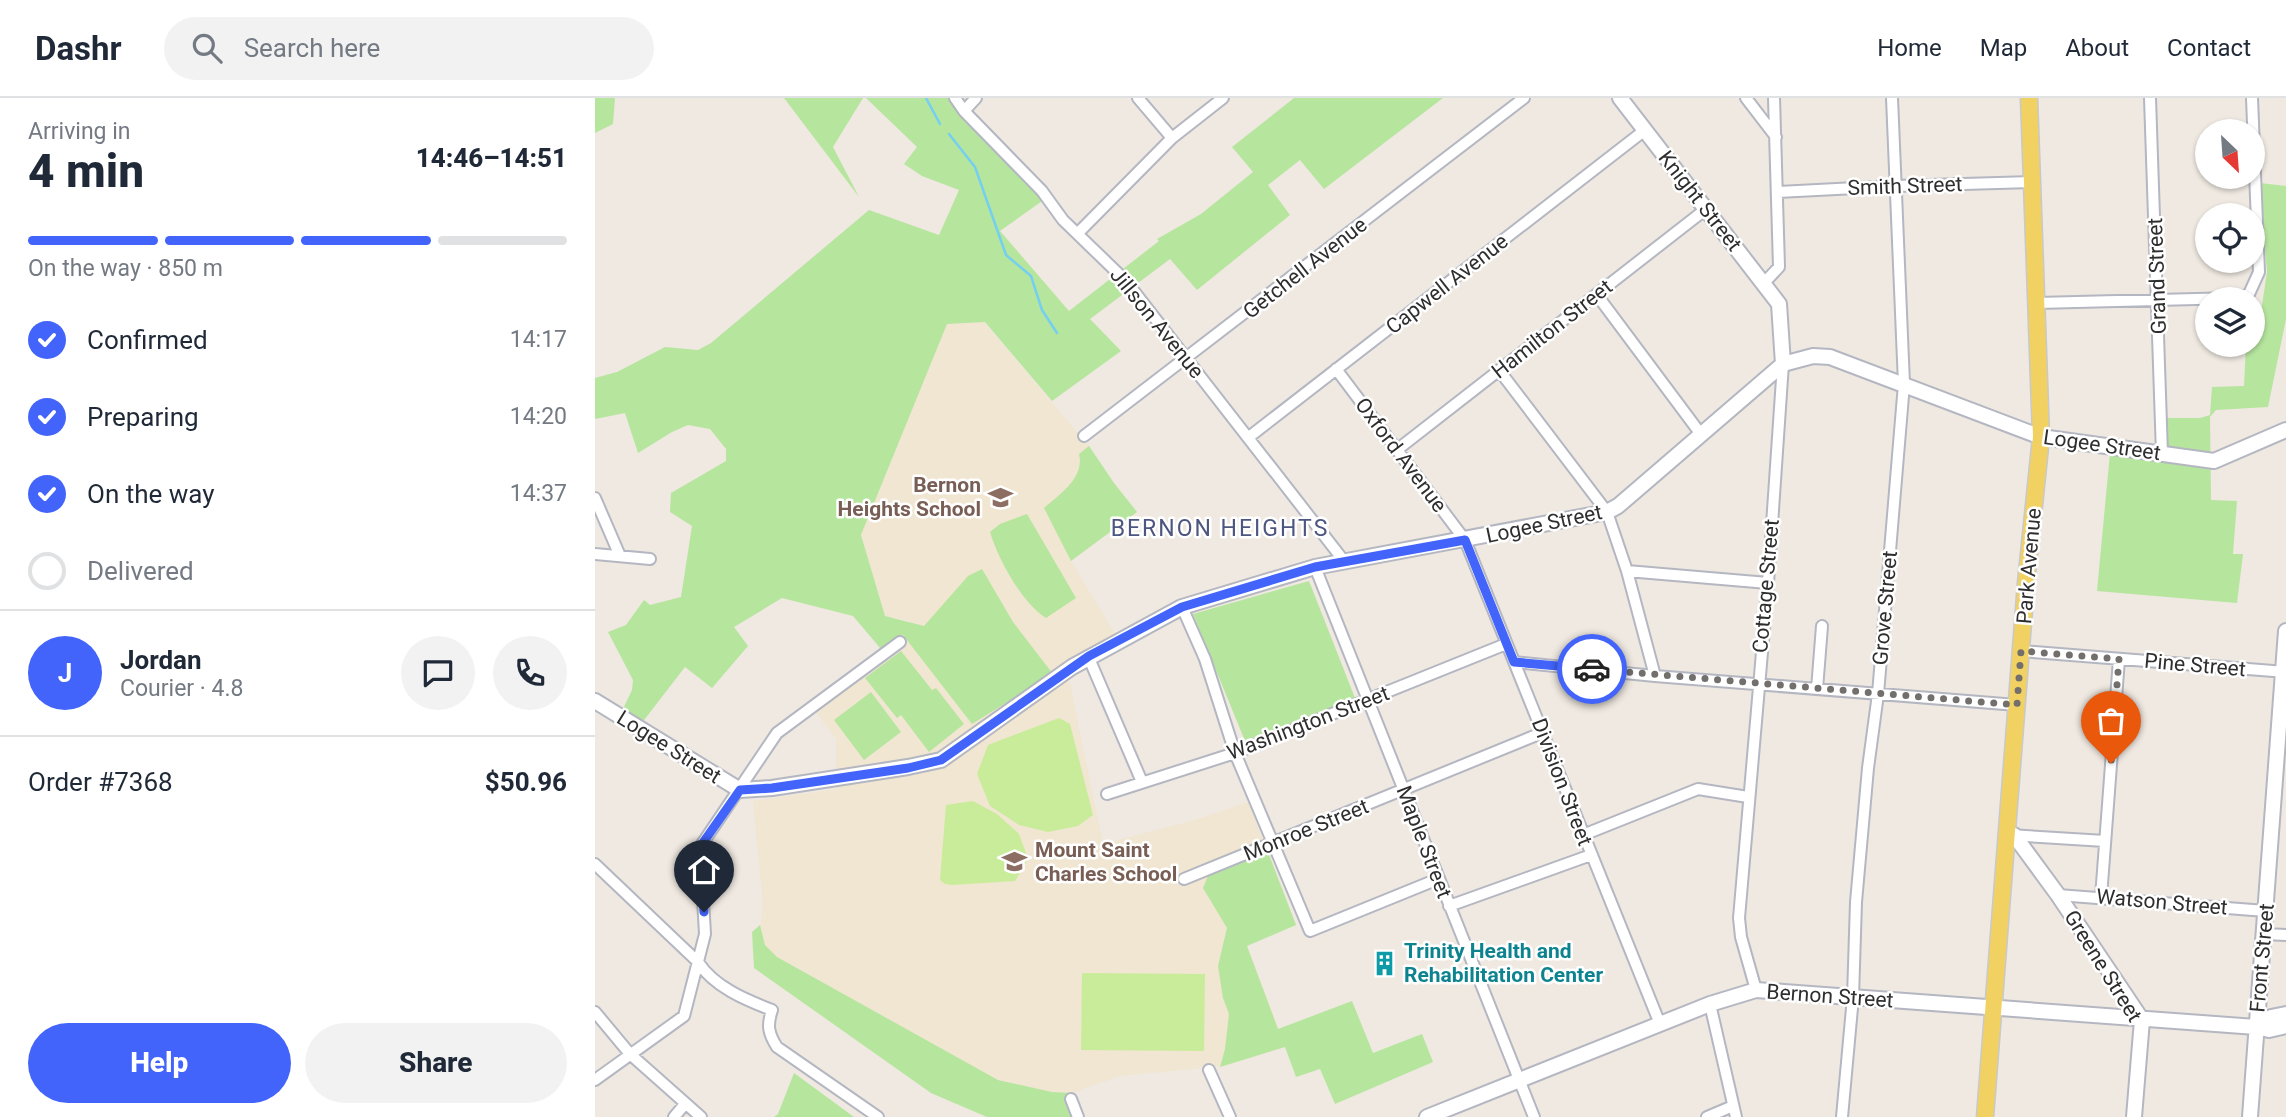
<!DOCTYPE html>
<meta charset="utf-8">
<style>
:root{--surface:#fff;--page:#f2f2f3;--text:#1f2937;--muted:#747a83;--line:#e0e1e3;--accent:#4264fb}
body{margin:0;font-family:Roboto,sans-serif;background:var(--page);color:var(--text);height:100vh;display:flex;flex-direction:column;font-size:26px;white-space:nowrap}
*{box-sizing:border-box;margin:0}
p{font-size:23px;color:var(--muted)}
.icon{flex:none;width:38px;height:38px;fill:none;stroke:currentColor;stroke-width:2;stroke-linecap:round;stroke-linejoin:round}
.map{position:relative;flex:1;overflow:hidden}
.side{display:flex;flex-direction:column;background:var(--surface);width:595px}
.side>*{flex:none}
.needle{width:46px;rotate:155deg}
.buttons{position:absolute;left:1600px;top:21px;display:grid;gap:14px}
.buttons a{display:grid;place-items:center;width:70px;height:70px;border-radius:50%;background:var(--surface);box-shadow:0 2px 5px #0004;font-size:35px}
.pin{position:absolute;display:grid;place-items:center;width:60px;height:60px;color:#fff;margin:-72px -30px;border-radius:50% 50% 50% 0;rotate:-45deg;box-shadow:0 0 7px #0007}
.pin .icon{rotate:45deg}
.courier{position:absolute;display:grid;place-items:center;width:70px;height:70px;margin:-35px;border:5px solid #4264fb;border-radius:50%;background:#fff;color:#222;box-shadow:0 2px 9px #0007}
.headline em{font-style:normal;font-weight:800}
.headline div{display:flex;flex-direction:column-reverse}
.headline{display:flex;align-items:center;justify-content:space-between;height:119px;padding:0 28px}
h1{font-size:46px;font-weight:800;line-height:52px}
.bar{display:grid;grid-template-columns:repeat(4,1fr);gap:10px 7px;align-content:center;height:84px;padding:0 28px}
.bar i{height:9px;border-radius:5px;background:var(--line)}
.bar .current{background:var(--accent)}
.bar p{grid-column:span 4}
.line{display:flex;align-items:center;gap:18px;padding:0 28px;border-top:2px solid var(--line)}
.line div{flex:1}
.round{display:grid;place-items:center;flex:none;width:74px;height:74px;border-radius:37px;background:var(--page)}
ol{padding:0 28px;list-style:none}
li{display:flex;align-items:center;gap:21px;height:77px}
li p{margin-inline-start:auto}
li .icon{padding:7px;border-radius:50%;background:var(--accent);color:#fff;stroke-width:4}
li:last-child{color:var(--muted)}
li i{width:38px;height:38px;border:4px solid var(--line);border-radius:50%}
.primary-button{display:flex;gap:14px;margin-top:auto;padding:14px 28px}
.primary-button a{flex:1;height:80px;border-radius:42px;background:var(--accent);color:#fff;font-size:28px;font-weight:800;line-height:80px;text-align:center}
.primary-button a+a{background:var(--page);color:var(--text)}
header{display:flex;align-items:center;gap:42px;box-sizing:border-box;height:98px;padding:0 35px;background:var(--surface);border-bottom:2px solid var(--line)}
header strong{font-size:33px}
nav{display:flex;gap:38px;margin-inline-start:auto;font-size:24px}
.search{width:490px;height:63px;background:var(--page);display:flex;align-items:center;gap:18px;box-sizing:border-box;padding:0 24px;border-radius:38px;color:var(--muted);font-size:26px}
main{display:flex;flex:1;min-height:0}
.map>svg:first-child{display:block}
.education{fill:#f0e6d1}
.green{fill:#b6e59e}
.pitch{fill:#c9ec9a}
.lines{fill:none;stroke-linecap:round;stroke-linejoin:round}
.stream{stroke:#75cff0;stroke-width:2.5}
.street-casing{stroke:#b4b7c1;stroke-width:14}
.secondary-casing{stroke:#b4b7c1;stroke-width:18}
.primary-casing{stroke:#c9c9c9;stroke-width:19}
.street{stroke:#fff;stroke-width:10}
.secondary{stroke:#fff;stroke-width:14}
.primary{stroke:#f2d163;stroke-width:16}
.done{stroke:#726f6d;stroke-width:7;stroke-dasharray:0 12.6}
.route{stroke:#4264fb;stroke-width:9}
.labels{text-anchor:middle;stroke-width:5;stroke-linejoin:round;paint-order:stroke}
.street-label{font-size:21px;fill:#2e2e2e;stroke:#fff}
.education-label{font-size:21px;font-weight:bold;fill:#785e54;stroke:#fff;text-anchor:end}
.culture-label{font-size:21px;font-weight:bold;fill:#0d838f;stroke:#fff;text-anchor:start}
.neighbourhood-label{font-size:23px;letter-spacing:2px;fill:#4d5680;stroke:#fff}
</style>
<header>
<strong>Dashr</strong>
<div class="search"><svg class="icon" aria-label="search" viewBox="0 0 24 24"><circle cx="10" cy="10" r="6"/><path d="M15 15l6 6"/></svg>Search here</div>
<nav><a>Home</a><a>Map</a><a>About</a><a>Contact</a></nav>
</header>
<main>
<section class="side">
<div class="headline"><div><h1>4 min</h1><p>Arriving in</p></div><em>14:46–14:51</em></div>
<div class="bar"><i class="current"></i><i class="current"></i><i class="current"></i><i></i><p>On the way · 850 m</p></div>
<ol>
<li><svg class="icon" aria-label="check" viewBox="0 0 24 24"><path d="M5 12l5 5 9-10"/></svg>Confirmed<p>14:17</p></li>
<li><svg class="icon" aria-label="check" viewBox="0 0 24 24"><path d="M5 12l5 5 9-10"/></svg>Preparing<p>14:20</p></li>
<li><svg class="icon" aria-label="check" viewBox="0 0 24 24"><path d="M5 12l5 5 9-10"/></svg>On the way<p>14:37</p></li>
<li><i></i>Delivered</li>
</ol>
<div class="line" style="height:126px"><b class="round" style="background:var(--accent);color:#fff">J</b><div><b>Jordan</b><p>Courier · 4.8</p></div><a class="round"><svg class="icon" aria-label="chat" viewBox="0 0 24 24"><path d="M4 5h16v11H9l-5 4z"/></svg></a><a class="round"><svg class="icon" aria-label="phone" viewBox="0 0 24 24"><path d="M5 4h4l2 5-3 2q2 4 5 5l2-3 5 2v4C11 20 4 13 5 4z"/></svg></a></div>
<div class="line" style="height:91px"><div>Order #7368</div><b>$50.96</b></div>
<div class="primary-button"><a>Help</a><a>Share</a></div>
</section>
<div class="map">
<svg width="1691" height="1019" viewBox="0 0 1691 1019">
<rect width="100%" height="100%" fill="#efe9e1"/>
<path class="education" d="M 389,224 L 494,348 L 519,385 L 542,414 L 476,463 L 522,539 L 467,571 L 475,585 L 508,746 L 603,721 L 653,704 L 701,827 L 652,847 L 690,949 L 629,968 L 525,978 L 477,995 L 457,994 L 403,982 L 182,859 L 170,847 L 165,827 L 168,807 L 158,703 L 242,691 L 241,641 L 216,607 L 308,536 L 377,626 L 458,576 L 385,558 L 311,522 L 290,518 L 266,437 L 352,226 Z"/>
<path class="green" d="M 0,0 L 20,0 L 18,26 L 0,35 Z
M 189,0 L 268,0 L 238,49 L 264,99 Z
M 271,0 L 357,0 L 450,101 L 405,133 L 474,213 L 564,143 L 562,141 L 606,116 L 658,74 L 637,49 L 699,0 L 848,0 L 729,91 L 705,62 L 673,87 L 695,117 L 602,192 L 575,161 L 495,221 L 526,253 L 457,303 L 390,224 L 352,226 L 266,437 L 290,518 L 329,528 L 373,478 L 387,471 L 418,524 L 458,576 L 377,626 L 308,537 L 286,551 L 258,518 L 187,500 L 139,529 L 153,548 L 117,590 L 90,569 L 46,626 L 27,613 L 37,592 L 38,582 L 13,534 L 31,527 L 49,502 L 55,507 L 86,499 L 97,428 L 75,414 L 76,395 L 131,363 L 131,351 L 115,331 L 93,327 L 77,334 L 43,355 L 30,315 L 0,321 L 0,280 L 22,274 L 70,249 L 103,252 L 116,245 L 274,112 L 344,137 L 364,92 L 327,78 L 309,66 L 322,49 Z
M 1665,85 L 1691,88 L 1691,221 L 1673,309 L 1621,312 L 1615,319 L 1616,402 L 1642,403 L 1638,456 L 1648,456 L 1642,505 L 1502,493 L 1515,355 L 1564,360 L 1563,320 L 1605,320 L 1615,317 L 1617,289 L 1649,288 L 1651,247 L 1657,247 L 1657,212 L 1666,214 L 1672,174 Z
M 494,348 L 519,385 L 542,414 L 476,463 L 449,410 C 464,397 490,380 484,356 Z
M 432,416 L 481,500 L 451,520 C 427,505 403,461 395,434 L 405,426 Z
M 714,483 L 760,600 L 650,643 L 598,516 Z
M 306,553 L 337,592 L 341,590 L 369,626 L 334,654 L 306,617 L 302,620 L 270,580 Z
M 276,594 L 306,634 L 269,662 L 239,622 Z
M 673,754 L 701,827 L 652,848 L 683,931 L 757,903 L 778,955 L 827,936 L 838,964 L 740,1006 L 725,971 L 701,979 L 690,949 L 625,969 L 630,951 L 634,916 L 628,900 L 623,868 L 632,830 L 608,790 L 613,778 Z
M 165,827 L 170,847 L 182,859 L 403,982 L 457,994 L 477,995 L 486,1019 L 392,1019 L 336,995 L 159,870 L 157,834 Z
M 199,975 L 259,1019 L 179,1019 L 183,1016 Z"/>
<path class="pitch" d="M 464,620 L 475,626 L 498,717 L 483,728 L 453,734 L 424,727 L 395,708 L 382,676 L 393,647 Z
M 378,703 L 402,716 L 424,736 L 433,761 L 420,783 L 357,787 L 350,786 L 345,782 L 351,707 Z
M 487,875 L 610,876 L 609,953 L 486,952 Z"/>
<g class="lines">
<path class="stream" d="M 331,0 L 345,26
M 354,36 L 380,69 L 411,157 L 436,178 L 447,212 L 462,235"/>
<defs>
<path id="street" d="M 360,0 L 369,13 L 447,93 L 468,122 L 531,183 L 749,463
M 543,0 L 577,40
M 1151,0 L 1181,39
M 1555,0 L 1567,356
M 369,13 L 381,0
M 1183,94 L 1300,88 L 1437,84
M 483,135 L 577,40 L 628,0
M 1169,185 L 1184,169 L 1179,0
M 1002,197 L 1105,335
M 1442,205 L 1641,200 L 1654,196 L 1664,174 L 1657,0
M 741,271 L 870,442 L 1065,926
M 904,272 L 1012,414 L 1032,473 L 1060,578
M 489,338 L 929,0
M 654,339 L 1050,32
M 803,351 L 1111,111
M 0,400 L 25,458
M 0,456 L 55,461
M 720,469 L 939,1019
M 1032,473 L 1173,485
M 587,509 L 610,561 L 640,655 L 715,833 L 843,781
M 1426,553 L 1691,574
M 493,558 L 547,684
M 919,564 L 1060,578 L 1422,607
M 1222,591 L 1227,528
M 512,696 L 640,655 L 911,546
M 988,737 L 1103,691 L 1153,699
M 1415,737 L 1510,743
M 0,766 L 103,864 C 119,889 151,902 177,912 C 172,927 173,935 182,949 L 283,1019
M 589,781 L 949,634
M 1463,797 L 1671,813
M 1506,799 L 1524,561
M 854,808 L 996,757
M 1669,836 L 1691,837
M 1161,892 L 1146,839 L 1144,820 L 1173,485 L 1188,266
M 1115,906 L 1141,1019
M 0,914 L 35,956 L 106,1019
M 614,972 L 635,1019
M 0,982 L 89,918 L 110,836 L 105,749 L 182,635 L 305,544
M 476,1001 L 483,1019
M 79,1019 L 90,1006
M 1112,1019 L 1138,1008
M 1247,1019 L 1258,899 L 1261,804 L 1273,670 L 1283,596 L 1309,286 L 1297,0"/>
<path id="secondary" d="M 1025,0 L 1184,206 L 1188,266
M 0,603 L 145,692 L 177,690 L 313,669 L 346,662 L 477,569 L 587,509 L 720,469 L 1012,414 L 1023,408 L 1188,266 L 1218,258 L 1235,259 L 1446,339 L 1619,363 L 1691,332
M 1419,737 L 1463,797 L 1547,922 L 1539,1019
M 1661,929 L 1676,919 L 1691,916
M 832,1019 L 1115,906 L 1161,892 L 1661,929 L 1674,932 L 1691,928
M 1655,1019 L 1691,533"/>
<path id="primary" d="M 1390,1019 L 1431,485 L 1446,339 L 1434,0"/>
</defs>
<use href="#street" class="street-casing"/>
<use href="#secondary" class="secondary-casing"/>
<use href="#primary" class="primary-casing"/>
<use href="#street" class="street"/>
<use href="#secondary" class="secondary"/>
<use href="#primary" class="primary"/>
</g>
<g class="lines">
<path class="done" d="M 997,571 L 1422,607 L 1426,553 L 1524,561 L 1516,665"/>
<path class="route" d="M 109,814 L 105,749 L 145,692 L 177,690 L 313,670 L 346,662 L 494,558 L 587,509 L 720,469 L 870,442 L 919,564 L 997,571"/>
</g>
<defs>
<symbol id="school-bare" viewBox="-9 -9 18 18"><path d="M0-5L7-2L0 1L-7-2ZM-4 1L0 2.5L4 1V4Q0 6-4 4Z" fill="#8d6e63" stroke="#fff" stroke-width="2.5" paint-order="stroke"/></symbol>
<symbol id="building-bare" viewBox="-9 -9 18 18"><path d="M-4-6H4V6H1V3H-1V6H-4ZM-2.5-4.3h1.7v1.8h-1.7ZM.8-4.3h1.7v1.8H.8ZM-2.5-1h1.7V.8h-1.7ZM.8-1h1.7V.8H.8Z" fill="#0f9aa8" stroke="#fff" stroke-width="2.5" paint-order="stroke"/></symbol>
</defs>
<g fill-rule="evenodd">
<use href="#school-bare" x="388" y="382" width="35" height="35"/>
<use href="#school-bare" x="402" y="746" width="35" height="35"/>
<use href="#building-bare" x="772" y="848" width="35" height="35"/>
</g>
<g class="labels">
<g class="street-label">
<text transform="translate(1310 88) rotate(-2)" y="7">Smith Street</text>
<text transform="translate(1105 103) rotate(52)" y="7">Knight Street</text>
<text transform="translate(710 170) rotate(-38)" y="7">Getchell Avenue</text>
<text transform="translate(1562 178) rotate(-92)" y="7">Grand Street</text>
<text transform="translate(852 186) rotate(-38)" y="7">Capwell Avenue</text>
<text transform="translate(562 225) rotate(51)" y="7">Jillson Avenue</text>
<text transform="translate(957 231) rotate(-38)" y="7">Hamilton Street</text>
<text transform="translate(1507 347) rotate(8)" y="7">Logee Street</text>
<text transform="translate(806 357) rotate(53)" y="7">Oxford Avenue</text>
<text transform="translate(949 426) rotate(-12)" y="7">Logee Street</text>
<text transform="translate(1434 468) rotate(-85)" y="7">Park Avenue</text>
<text transform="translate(1171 488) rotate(-85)" y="7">Cottage Street</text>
<text transform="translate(1290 510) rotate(-85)" y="7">Grove Street</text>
<text transform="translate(1600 567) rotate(5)" y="7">Pine Street</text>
<text transform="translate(713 625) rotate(-21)" y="7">Washington Street</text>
<text transform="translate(74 649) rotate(32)" y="7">Logee Street</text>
<text transform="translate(967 684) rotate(69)" y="7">Division Street</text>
<text transform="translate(711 732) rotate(-22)" y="7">Monroe Street</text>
<text transform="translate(829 744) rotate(69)" y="7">Maple Street</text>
<text transform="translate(1567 804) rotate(5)" y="7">Watson Street</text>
<text transform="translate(1667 860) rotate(-85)" y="7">Front Street</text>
<text transform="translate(1508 868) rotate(58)" y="7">Greene Street</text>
<text transform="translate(1235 898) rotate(4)" y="7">Bernon Street</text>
</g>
<g class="education-label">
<text x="386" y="394">Bernon<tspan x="386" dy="24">Heights School</tspan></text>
<text x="440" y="759" text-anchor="start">Mount Saint<tspan x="440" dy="24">Charles School</tspan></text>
</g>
<g class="culture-label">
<text x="809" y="860">Trinity Health and<tspan x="809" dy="24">Rehabilitation Center</tspan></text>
</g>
<g class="neighbourhood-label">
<text x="625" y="438">BERNON HEIGHTS</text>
</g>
</g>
</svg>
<div class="buttons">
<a><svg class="needle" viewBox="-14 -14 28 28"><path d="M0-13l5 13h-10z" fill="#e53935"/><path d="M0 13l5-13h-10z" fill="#747a83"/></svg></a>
<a><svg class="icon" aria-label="locate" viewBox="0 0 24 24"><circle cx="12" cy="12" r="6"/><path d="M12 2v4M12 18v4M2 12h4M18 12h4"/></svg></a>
<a><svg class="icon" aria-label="layers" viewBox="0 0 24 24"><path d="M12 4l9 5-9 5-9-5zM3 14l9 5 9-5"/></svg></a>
</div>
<div class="pin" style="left:1516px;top:665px;background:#ea580c"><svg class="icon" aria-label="bag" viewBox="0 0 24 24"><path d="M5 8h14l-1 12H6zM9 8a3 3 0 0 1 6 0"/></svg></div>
<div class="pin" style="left:109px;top:814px;background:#1f2937"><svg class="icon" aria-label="home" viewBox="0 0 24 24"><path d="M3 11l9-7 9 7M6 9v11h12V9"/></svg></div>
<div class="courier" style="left:997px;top:571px"><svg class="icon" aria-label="car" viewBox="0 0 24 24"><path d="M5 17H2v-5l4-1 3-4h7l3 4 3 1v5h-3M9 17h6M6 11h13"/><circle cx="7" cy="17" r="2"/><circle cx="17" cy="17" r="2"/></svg></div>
</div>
</main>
